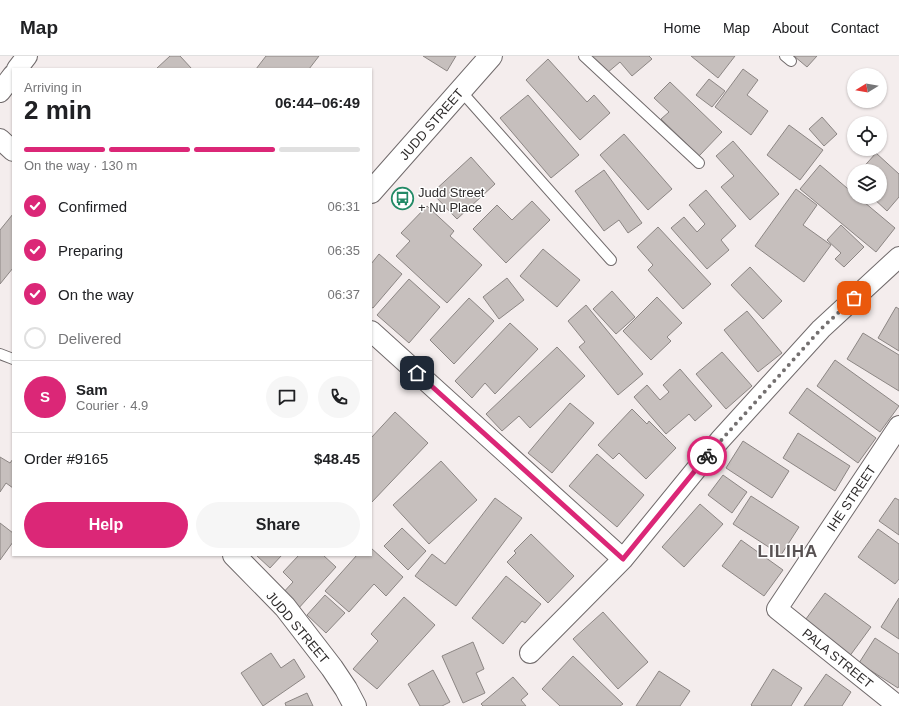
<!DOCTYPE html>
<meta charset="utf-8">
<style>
:root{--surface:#fff;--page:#f6f6f6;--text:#202124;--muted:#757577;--line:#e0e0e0;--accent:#db2777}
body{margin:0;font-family:Helvetica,sans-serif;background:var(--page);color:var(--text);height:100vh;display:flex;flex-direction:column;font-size:15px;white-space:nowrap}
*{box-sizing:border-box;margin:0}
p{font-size:13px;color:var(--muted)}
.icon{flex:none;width:22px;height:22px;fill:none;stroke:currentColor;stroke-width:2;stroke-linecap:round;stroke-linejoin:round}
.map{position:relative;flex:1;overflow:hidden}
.side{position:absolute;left:12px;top:12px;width:360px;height:488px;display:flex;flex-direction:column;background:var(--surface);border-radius:0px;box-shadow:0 1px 3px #0004}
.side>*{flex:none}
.needle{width:26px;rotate:259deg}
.controls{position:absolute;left:847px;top:12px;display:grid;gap:8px}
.controls a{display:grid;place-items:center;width:40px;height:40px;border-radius:50%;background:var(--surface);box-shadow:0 1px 3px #0004;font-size:20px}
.pin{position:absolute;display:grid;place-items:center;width:34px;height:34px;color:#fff;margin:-17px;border-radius:8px;box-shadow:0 2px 6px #0006}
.courier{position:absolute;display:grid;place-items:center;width:40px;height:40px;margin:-20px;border:3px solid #db2777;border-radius:50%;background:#fff;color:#222;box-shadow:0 1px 5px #0007}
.headline em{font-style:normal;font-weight:700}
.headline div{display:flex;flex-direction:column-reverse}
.headline{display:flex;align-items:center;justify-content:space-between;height:68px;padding:0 12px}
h1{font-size:26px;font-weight:700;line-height:30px}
.bar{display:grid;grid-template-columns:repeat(4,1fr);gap:6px 4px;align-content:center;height:48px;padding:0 12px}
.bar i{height:5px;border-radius:3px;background:var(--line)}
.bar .current{background:var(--accent)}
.bar p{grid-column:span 4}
.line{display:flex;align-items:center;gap:10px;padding:0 12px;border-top:1px solid var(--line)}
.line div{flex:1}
.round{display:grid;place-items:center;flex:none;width:42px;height:42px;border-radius:21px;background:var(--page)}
ol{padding:0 12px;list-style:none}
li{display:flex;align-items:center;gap:12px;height:44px}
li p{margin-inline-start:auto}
li .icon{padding:4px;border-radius:50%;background:var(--accent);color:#fff;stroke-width:4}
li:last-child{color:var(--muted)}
li i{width:22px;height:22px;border:2px solid var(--line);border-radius:50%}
.action{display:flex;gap:8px;margin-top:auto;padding:8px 12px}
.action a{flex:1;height:46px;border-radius:24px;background:var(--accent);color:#fff;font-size:16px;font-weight:700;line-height:46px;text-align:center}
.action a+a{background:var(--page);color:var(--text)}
header{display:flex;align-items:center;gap:24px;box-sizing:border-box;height:56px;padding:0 20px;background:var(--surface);border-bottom:1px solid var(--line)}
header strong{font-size:19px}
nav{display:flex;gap:22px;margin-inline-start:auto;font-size:14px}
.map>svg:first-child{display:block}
.building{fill:#c6bfbd;stroke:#8c8684}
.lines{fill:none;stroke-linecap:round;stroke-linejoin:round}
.lane-casing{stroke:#706a6b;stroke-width:12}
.street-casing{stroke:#706a6b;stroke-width:22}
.secondary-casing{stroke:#706a6b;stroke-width:24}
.lane{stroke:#fff;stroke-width:10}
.street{stroke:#fff;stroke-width:20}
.secondary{stroke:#fff;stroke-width:22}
.done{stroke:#747070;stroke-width:4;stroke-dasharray:0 7.2}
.route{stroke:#db2777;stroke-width:5}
.labels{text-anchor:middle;stroke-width:3;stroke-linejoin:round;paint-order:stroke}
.street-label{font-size:13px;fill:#2f2c2c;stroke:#fff}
.poi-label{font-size:13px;fill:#2f2c2c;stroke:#fff;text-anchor:start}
.district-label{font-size:17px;font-weight:bold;letter-spacing:1px;fill:#585253;stroke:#fff}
</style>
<header>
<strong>Map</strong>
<nav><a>Home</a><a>Map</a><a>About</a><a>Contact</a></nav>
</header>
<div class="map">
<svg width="899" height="650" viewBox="0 0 899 650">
<rect width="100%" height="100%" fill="#f4eded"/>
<path class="building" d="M 170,0 L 180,0 L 192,13 L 156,13 Z
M 266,0 L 319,0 L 309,13 L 256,13 Z
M 423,0 L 456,0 L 447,15 Z
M 592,0 L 649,0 L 652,3 L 632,20 L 620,6 L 607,17 Z
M 691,0 L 735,0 L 718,22 Z
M 794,0 L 817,0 L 807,11 Z
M 548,3 L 587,46 L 594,39 L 610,57 L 580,84 L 526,24 Z
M 743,13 L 758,24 L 747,39 L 768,55 L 751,79 L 715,51 Z
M 709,23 L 725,35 L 712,51 L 696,39 Z
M 670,26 L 722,76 L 699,100 L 661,63 L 669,56 L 654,42 Z
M 528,39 L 579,99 L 551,122 L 500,62 Z
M 822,61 L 837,78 L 824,90 L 809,73 Z
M 789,69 L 823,94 L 800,124 L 767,99 Z
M 624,78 L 672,133 L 648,154 L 600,99 Z
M 733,85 L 779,138 L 750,164 L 721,131 L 734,120 L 716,100 Z
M 876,97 L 899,118 L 899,141 L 887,155 L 872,141 L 880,141 L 880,115 L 860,115 Z
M 471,101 L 495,128 L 457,163 L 432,137 Z
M 820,109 L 854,138 L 854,141 L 858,141 L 895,172 L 876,196 L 800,133 Z
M 604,114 L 642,167 L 628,177 L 619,164 L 604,175 L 575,135 Z
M 796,133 L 817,149 L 803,169 L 831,189 L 804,226 L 755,190 Z
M 706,134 L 736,170 L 721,184 L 729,194 L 707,213 L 671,172 L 684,161 L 697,176 L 705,168 L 689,149 Z
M 532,145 L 550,164 L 506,207 L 473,173 L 497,149 L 512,164 Z
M 427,150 L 454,175 L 450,180 L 482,209 L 447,247 L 396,200 L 410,185 L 401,177 Z
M 13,158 L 13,212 L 0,228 L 0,174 Z
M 841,169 L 864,191 L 844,211 L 835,203 L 841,197 L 827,184 Z
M 658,171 L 711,228 L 683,253 L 648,214 L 653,209 L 637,191 Z
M 543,193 L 580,224 L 557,251 L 520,220 Z
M 379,198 L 402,218 L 373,252 L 371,251 L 371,208 Z
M 750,211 L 782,245 L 763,263 L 731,229 Z
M 507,222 L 524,244 L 499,263 L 483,241 Z
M 409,223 L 440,251 L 409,287 L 377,259 Z
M 612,235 L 635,261 L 616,278 L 593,253 Z
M 657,241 L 682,267 L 667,281 L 671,285 L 651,304 L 623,275 Z
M 469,242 L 494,265 L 454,308 L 430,284 Z
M 586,249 L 643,318 L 618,339 L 579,291 L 585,286 L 568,265 Z
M 896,251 L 899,253 L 899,295 L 878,282 Z
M 747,255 L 782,297 L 758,316 L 724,274 Z
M 510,267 L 538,293 L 495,338 L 485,327 L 472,342 L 455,325 Z
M 863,277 L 899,299 L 899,335 L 847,303 Z
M 557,291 L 585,320 L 530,372 L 519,360 L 502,375 L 486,358 Z
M 722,296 L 752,330 L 726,353 L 696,318 Z
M 835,304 L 899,350 L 880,376 L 817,330 Z
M 680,313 L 712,350 L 695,365 L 689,358 L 666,378 L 634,341 L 647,329 L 660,344 L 669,336 L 663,329 Z
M 807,332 L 876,382 L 858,407 L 789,357 Z
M 570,347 L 594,367 L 552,417 L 528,397 Z
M 632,353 L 647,368 L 649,365 L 676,392 L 646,423 L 619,397 L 613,403 L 598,389 Z
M 395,356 L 428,387 L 371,447 L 371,382 Z
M 798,377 L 850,410 L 835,435 L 783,402 Z
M 743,385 L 789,415 L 772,442 L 726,412 Z
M 597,398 L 644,439 L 617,471 L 569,430 Z
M 0,401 L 10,407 L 13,403 L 13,432 L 6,427 L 0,436 Z
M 441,405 L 477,444 L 429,488 L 393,449 Z
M 723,419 L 747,436 L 732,457 L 708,439 Z
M 751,440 L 799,471 L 781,499 L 733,468 Z
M 495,442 L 522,462 L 456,550 L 415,520 L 432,498 L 445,508 Z
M 895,442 L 899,444 L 899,479 L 879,465 Z
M 700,448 L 723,468 L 684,511 L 662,491 Z
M 0,467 L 13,477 L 13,486 L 0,504 Z
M 402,472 L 426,495 L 408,514 L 384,490 Z
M 878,473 L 899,488 L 899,523 L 895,528 L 858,501 Z
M 531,478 L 574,520 L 548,547 L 507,506 L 516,497 L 514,495 Z
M 741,484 L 783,514 L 764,540 L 722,510 Z
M 371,492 L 403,521 L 386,540 L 374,528 L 349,556 L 325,535 L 357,499 L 371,499 Z
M 256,499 L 282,499 L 270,512 Z
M 299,499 L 323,499 L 336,511 L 297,554 L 281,539 L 293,526 L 283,516 Z
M 506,520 L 541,548 L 525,567 L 522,565 L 503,588 L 472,562 Z
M 825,537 L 871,571 L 849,601 L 803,567 Z
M 325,539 L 345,557 L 326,577 L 307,559 Z
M 404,541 L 435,569 L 377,633 L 353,613 L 378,585 L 371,578 Z
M 899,542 L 899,583 L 881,571 Z
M 603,556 L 648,606 L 618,633 L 573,583 Z
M 875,582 L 899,598 L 899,630 L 898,632 L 859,607 Z
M 473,586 L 484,613 L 476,617 L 485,637 L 463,647 L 442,600 Z
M 271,597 L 281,612 L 294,603 L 305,621 L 263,650 L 241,617 Z
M 573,600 L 623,648 L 620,650 L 560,650 L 542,633 Z
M 773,613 L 802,632 L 791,650 L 752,650 L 751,649 Z
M 433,614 L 450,646 L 442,650 L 420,650 L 408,628 Z
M 659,615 L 690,635 L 680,650 L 636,650 Z
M 826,618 L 851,636 L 842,650 L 804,650 Z
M 513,621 L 528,638 L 521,644 L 526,650 L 483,650 L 481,648 Z
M 307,637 L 313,650 L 286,650 L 285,647 Z"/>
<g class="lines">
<defs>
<path id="lane" d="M 584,0 L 699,107
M 785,0 L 791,5
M 460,34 L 611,204
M 0,298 L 13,303"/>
<path id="street" d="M 17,13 L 27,0
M 0,36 L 13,19
M 0,83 L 13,95
M 371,275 L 623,503
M 530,597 L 623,503 L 720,384 L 821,273 L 899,201
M 898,650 L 777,553 L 899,370"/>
<path id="secondary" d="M 371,136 L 491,0
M 234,499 L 285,551 L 332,612 L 346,633 L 355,650"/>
</defs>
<use href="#lane" class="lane-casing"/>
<use href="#street" class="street-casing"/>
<use href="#secondary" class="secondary-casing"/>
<use href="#lane" class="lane"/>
<use href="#street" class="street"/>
<use href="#secondary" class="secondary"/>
</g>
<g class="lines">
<path class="done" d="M 707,400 L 821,273 L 854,242"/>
<path class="route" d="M 417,317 L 623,503 L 707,400"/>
</g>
<defs>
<symbol id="bus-ring" viewBox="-11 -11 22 22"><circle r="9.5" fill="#fff" stroke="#228a66" stroke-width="1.5"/><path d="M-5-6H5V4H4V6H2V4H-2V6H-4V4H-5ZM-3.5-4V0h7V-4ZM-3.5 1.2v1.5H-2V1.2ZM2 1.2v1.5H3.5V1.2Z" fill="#228a66"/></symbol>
</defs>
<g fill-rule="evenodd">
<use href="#bus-ring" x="390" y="130" width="25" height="25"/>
</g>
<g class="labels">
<g class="street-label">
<text transform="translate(431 68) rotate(-49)" y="5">JUDD STREET</text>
<text transform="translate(851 442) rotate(-56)" y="5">IHE STREET</text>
<text transform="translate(298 571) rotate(50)" y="5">JUDD STREET</text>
<text transform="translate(838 602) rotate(39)" y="5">PALA STREET</text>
</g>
<g class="poi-label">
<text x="418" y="141">Judd Street<tspan x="418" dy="15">+ Nu Place</tspan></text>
</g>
<g class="district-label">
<text x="788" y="501">LILIHA</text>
</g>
</g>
</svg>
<div class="controls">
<a><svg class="needle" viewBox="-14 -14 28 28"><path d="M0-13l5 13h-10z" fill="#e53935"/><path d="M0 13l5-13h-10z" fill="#757577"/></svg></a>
<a><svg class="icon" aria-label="locate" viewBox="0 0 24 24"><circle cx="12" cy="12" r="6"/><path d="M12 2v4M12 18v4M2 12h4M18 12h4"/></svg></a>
<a><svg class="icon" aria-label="layers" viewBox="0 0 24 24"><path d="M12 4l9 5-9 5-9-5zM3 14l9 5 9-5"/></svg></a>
</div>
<div class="pin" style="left:854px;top:242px;background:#ea580c"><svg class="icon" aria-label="bag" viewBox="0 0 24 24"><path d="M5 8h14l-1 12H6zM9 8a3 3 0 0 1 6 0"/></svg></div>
<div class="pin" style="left:417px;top:317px;background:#1f2937"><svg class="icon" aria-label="home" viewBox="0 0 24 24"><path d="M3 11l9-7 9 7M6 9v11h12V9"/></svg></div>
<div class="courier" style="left:707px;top:400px"><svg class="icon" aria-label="bike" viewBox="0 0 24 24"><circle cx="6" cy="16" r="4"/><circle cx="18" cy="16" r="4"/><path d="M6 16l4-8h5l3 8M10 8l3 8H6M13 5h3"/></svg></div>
<section class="side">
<div class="headline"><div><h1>2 min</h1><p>Arriving in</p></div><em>06:44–06:49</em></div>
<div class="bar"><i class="current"></i><i class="current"></i><i class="current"></i><i></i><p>On the way · 130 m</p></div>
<ol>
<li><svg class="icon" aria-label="check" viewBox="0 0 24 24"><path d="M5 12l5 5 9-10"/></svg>Confirmed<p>06:31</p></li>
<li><svg class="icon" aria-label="check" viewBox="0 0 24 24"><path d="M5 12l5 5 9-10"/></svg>Preparing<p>06:35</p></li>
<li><svg class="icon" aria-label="check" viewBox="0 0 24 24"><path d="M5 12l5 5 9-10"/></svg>On the way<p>06:37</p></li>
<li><i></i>Delivered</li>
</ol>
<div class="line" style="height:72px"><b class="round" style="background:var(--accent);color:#fff">S</b><div><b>Sam</b><p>Courier · 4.9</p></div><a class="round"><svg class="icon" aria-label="chat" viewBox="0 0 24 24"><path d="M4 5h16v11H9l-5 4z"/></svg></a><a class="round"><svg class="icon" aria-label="phone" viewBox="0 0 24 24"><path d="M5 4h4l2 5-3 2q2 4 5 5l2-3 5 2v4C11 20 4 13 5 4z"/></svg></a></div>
<div class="line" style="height:52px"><div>Order #9165</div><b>$48.45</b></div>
<div class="action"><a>Help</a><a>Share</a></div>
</section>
</div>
